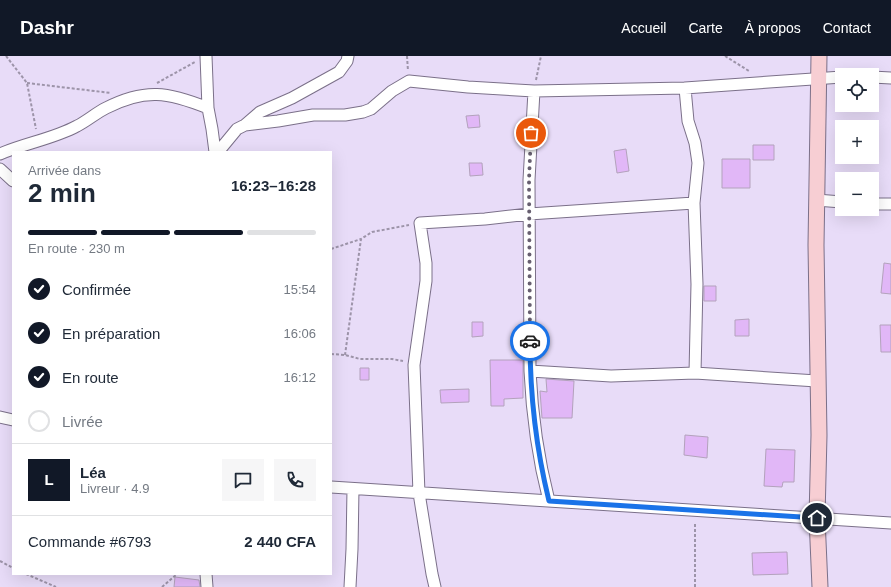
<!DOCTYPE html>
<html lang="fr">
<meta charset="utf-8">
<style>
:root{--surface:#fff;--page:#f6f6f7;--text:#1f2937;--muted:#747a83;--line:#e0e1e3;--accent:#111827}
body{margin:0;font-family:Arial,sans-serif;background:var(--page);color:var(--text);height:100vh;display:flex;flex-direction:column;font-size:15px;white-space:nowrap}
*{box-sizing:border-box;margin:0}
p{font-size:13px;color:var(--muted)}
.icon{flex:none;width:22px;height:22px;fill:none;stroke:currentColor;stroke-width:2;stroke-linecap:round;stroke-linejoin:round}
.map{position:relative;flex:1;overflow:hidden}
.drawer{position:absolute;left:12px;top:95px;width:320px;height:424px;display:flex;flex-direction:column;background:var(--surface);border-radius:0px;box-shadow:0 4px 16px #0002}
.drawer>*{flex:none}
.controls{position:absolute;left:835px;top:12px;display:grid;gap:8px}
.controls a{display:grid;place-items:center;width:44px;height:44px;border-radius:0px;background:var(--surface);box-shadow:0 4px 16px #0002;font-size:20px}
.pin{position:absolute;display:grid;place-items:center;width:34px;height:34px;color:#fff;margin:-17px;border:2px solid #fff;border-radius:50%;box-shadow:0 1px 4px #0007}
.courier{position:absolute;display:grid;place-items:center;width:40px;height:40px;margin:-20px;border:3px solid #1a73e8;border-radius:50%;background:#fff;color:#222;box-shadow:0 1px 5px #0007}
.headline em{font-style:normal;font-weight:600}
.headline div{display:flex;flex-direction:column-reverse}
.headline{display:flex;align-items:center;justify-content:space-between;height:68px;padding:0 16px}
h1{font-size:26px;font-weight:600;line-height:30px}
.bar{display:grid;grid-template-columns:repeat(4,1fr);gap:6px 4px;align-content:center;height:48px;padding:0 16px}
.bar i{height:5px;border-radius:3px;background:var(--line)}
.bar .on{background:var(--accent)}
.bar p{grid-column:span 4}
.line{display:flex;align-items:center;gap:10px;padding:0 16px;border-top:1px solid var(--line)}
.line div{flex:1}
.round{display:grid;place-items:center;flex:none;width:42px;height:42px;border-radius:0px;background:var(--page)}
ol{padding:0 16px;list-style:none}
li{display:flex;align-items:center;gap:12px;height:44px}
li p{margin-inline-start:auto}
li .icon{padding:4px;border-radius:50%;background:var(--accent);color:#fff;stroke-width:4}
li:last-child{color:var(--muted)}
li i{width:22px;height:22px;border:2px solid var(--line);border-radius:50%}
header{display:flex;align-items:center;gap:24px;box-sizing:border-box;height:56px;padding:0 20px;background:var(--accent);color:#fff}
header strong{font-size:19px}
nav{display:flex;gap:22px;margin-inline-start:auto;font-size:14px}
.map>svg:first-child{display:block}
.building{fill:#e1b7f7;stroke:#b3a2bc}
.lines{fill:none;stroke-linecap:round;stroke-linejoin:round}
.street-casing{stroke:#7b7089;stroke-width:13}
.secondary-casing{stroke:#7b7089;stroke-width:17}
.path{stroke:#9d94a9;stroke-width:2;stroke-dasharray:3 2;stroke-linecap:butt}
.street{stroke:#fff;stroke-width:11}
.secondary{stroke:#f7ced3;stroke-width:15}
.done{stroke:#675f70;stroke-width:4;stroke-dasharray:0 7.2}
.route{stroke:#1a73e8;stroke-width:5}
</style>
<header>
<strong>Dashr</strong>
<nav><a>Accueil</a><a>Carte</a><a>À propos</a><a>Contact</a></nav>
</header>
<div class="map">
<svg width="891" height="531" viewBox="0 0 891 531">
<rect width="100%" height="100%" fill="#e8dcf8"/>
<path class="building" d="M 479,59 L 480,71 L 468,72 L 466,60 Z
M 753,89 L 774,89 L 774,104 L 753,104 Z
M 626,93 L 629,115 L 617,117 L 614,95 Z
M 722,103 L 750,103 L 750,132 L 722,132 Z
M 469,107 L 482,107 L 483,119 L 470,120 Z
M 884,207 L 891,208 L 891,238 L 881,237 Z
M 704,230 L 716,230 L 716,245 L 704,245 Z
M 749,263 L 749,280 L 735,280 L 735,264 Z
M 472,266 L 483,266 L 483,280 L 472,281 Z
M 880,269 L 891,269 L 891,296 L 881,296 Z
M 490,304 L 523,304 L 523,342 L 504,343 L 504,350 L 491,350 Z
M 360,312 L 369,312 L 369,324 L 360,324 Z
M 546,323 L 574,325 L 572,362 L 542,362 L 540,335 L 547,336 Z
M 469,333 L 469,346 L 441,347 L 440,334 Z
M 685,379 L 708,381 L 707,402 L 684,399 Z
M 766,393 L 795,394 L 794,426 L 783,426 L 782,431 L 764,430 Z
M 787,496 L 788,518 L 753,519 L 752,497 Z
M 175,521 L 199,524 L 200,531 L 174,531 Z"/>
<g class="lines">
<defs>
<path id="street" d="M 206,0 L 208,52 L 212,73 L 215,96
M 872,21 L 891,22
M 685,32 L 688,65 L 695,87 L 698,107 L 694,147 L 697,228 L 695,317
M 534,35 L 529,124 L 530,315 C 532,359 538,402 549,445
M 245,69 L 260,56 L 292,42 L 339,16 L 347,5 L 348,0
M 218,96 L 237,73 L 245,69 L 278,65 L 313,59 L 345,59 L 363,56 L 371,53 L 392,35 L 409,25 L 468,31 L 534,35 L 685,32 L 842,21
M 0,98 C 25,87 53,83 77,70 C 87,65 96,57 106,52 C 145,32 168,36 208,52
M 0,113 L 13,125
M 816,144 L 842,146
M 872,148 L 891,148
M 530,315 L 611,320 L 695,317 L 817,325
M 0,361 L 13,364
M 331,431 L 891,467
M 206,518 L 207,531
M 350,531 L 352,493 L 353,433
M 435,531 L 432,518 L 419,437 L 414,309 L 426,225 L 426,207 L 420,167 L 485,163 L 529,158 L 694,147"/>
<path id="secondary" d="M 819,0 L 816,189 L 819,379 L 817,462 L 820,531"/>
</defs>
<use href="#street" class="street-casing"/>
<use href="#secondary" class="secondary-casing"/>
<path class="path" d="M 6,0 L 27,27 L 36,73
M 407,0 L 408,15
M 725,0 L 749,15
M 536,24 L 541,0
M 27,27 L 111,37
M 157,27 L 195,6
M 331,193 L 361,183
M 331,298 L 345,299 L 360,303 L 392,303 L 403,305
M 345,299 L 361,183 L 372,176 L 409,169
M 0,505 L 13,512
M 26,518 L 56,531
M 162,531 L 177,518
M 695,531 L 695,466"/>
<use href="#street" class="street"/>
<use href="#secondary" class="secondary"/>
</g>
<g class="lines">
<path class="done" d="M 530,285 L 529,124 L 531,77"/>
<path class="route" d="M 530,285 C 530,340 536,392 549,445 L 817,462"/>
</g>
</svg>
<div class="controls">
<a><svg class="icon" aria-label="locate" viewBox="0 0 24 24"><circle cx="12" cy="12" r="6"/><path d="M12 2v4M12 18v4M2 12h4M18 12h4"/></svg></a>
<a>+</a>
<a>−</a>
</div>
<div class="pin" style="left:531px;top:77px;background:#ea580c"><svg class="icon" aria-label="bag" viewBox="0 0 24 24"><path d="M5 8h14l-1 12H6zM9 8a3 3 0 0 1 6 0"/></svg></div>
<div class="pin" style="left:817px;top:462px;background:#1f2937"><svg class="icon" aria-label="home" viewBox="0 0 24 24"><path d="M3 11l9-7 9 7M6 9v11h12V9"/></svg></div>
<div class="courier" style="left:530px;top:285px"><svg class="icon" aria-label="car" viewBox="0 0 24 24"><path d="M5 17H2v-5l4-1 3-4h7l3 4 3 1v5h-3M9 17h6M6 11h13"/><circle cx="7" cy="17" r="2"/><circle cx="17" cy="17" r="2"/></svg></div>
<section class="drawer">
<div class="headline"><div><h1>2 min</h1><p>Arrivée dans</p></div><em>16:23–16:28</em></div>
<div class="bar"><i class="on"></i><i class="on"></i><i class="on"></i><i></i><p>En route · 230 m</p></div>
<ol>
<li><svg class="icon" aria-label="check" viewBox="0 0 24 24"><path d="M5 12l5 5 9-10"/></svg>Confirmée<p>15:54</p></li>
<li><svg class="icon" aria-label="check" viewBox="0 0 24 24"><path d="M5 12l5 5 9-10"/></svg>En préparation<p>16:06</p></li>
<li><svg class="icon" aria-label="check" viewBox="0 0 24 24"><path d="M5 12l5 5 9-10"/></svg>En route<p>16:12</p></li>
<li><i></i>Livrée</li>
</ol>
<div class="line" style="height:72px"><b class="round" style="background:var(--accent);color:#fff">L</b><div><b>Léa</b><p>Livreur · 4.9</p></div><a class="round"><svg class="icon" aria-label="chat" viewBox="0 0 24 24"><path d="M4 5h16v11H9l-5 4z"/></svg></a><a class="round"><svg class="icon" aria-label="phone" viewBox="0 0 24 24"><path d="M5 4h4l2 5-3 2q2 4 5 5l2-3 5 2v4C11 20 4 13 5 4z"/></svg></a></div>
<div class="line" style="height:52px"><div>Commande #6793</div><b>2 440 CFA</b></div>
</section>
</div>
